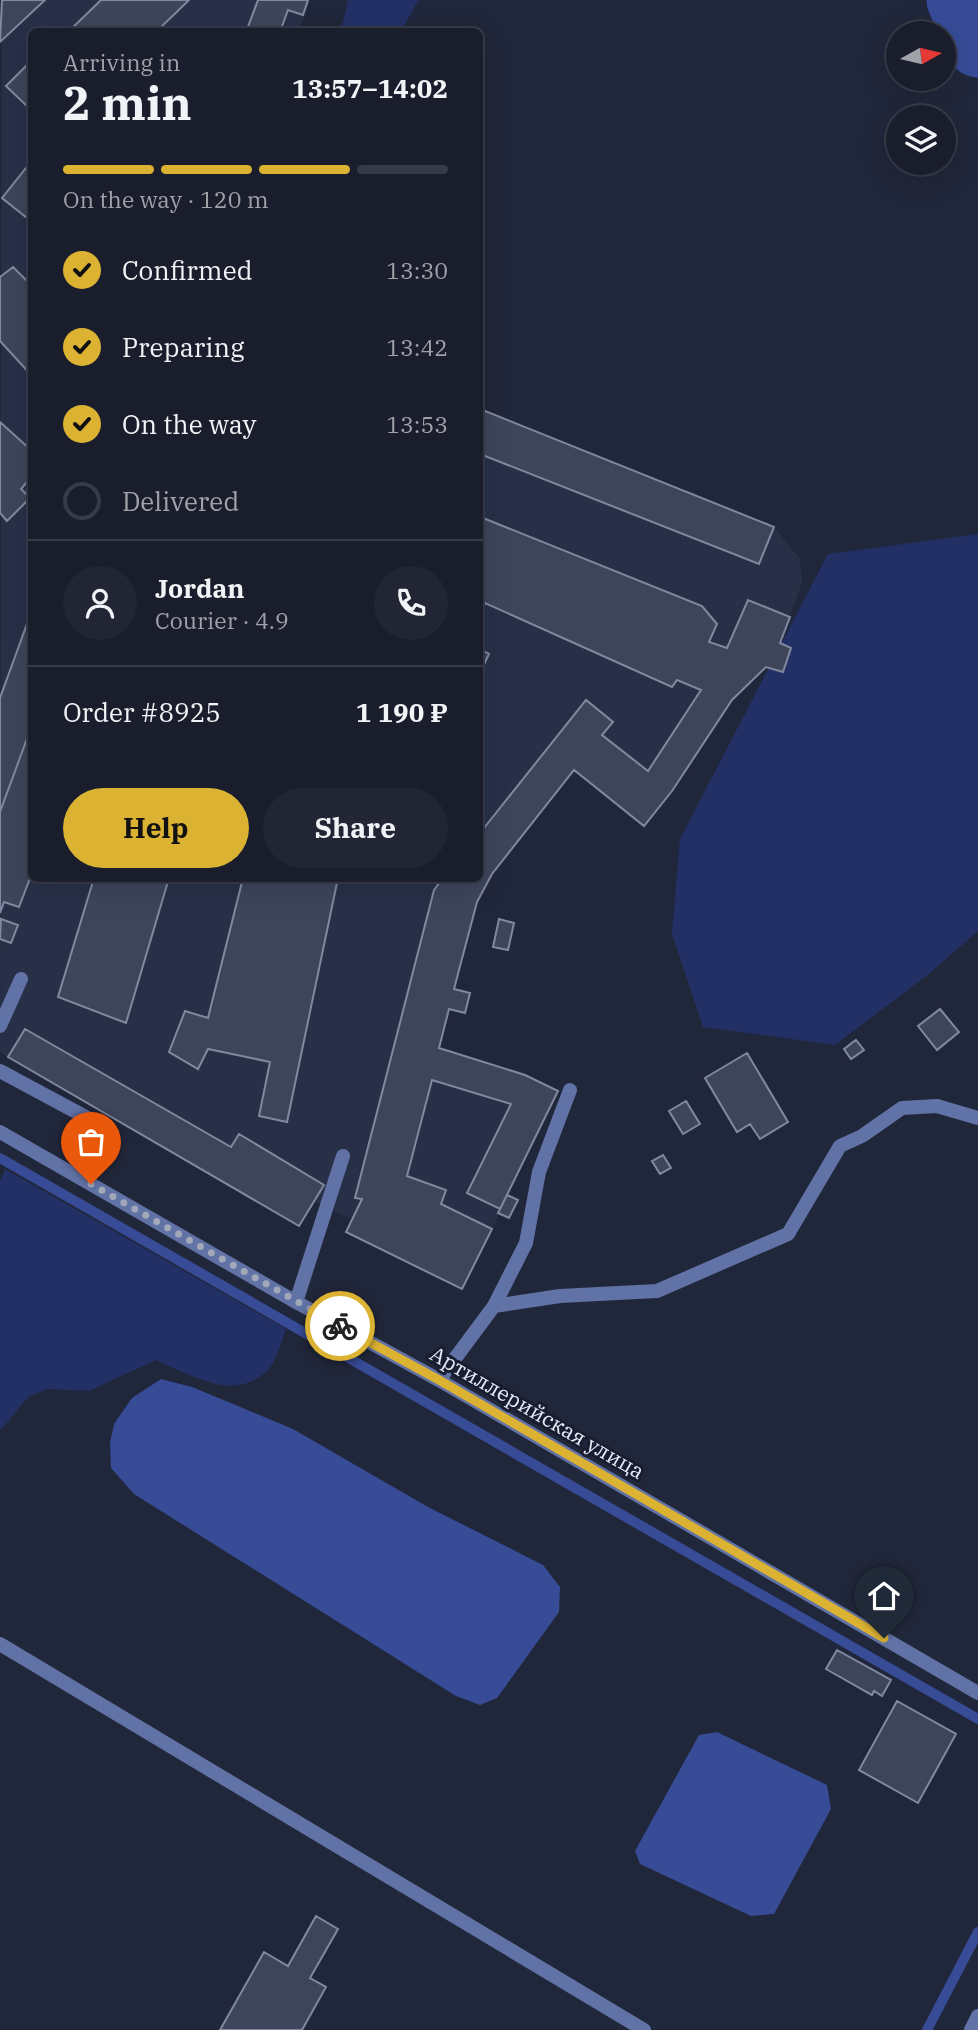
<!DOCTYPE html>
<meta charset="utf-8">
<style>
:root{--surface:#191d2c;--page:#222634;--text:#f1f3f6;--muted:#9fa2a9;--line:#373b48;--accent:#dcb233}
body{margin:0;font-family:"IBM Plex Serif",serif;background:var(--page);color:var(--text);height:100vh;display:flex;flex-direction:column;font-size:26px;white-space:nowrap}
*{box-sizing:border-box;margin:0}
p{font-size:23px;color:var(--muted)}
.icon{flex:none;width:38px;height:38px;fill:none;stroke:currentColor;stroke-width:2;stroke-linecap:round;stroke-linejoin:round}
.map{position:relative;flex:1;overflow:hidden}
.details{position:absolute;left:28px;top:28px;width:455px;height:854px;display:flex;flex-direction:column;background:var(--surface);border-radius:10px;box-shadow:0 7px 28px #0002,0 0 0 2px var(--line)}
.details>*{flex:none}
.needle{width:46px;rotate:82deg}
.controls{position:absolute;left:886px;top:21px;display:grid;gap:14px}
.controls a{display:grid;place-items:center;width:70px;height:70px;border-radius:50%;background:var(--surface);box-shadow:0 7px 28px #0002,0 0 0 2px var(--line);font-size:35px}
.pin{position:absolute;display:grid;place-items:center;width:60px;height:60px;color:#fff;margin:-72px -30px;border-radius:50% 50% 50% 0;rotate:-45deg;box-shadow:0 0 7px #0007}
.pin .icon{rotate:45deg}
.courier{position:absolute;display:grid;place-items:center;width:70px;height:70px;margin:-35px;border:5px solid #dcb233;border-radius:50%;background:#fff;color:#222;box-shadow:0 2px 9px #0007}
.headline em{font-style:normal;font-weight:700}
.headline div{display:flex;flex-direction:column-reverse}
.headline{display:flex;align-items:center;justify-content:space-between;height:119px;padding:0 35px}
h1{font-size:46px;font-weight:700;line-height:52px}
.bar{display:grid;grid-template-columns:repeat(4,1fr);gap:10px 7px;align-content:center;height:84px;padding:0 35px}
.bar i{height:9px;border-radius:5px;background:var(--line)}
.bar .current{background:var(--accent)}
.bar p{grid-column:span 4}
.line{display:flex;align-items:center;gap:18px;padding:0 35px;border-top:2px solid var(--line)}
.line div{flex:1}
.round{display:grid;place-items:center;flex:none;width:74px;height:74px;border-radius:37px;background:var(--page)}
ol{padding:0 35px;list-style:none}
li{display:flex;align-items:center;gap:21px;height:77px}
li p{margin-inline-start:auto}
li .icon{padding:7px;border-radius:50%;background:var(--accent);color:#111;stroke-width:4}
li:last-child{color:var(--muted)}
li i{width:38px;height:38px;border:4px solid var(--line);border-radius:50%}
.cta{display:flex;gap:14px;margin-top:auto;padding:14px 35px}
.cta a{flex:1;height:80px;border-radius:42px;background:var(--accent);color:#111;font-size:28px;font-weight:700;line-height:80px;text-align:center}
.cta a+a{background:var(--page);color:var(--text)}
.map>svg:first-child{display:block}
.built{fill:#283048}
.green{fill:#223066}
.water{fill:#374b97}
.lines{fill:none;stroke-linecap:round;stroke-linejoin:round}
.stream{stroke:#374b97;stroke-width:10}
.river{stroke:#374b97;stroke-width:63}
.building{fill:#3e455a;stroke:#8189a0;stroke-width:2}
.lane{stroke:#6172a6;stroke-width:14}
.street{stroke:#6172a6;stroke-width:14}
.done{stroke:#a2a8b7;stroke-width:7;stroke-dasharray:0 12.6}
.route{stroke:#dcb233;stroke-width:9}
.labels{text-anchor:middle;stroke-width:6;stroke-linejoin:round;paint-order:stroke}
.street-label{font-size:21px;fill:#e8edfa;stroke:#181e30}
</style>
<div class="map">
<svg width="978" height="2030" viewBox="0 0 978 2030">
<rect width="100%" height="100%" fill="#21273a"/>
<path class="built" d="M 2,0 L 310,0 L 299,31 L 32,32 L 32,878 L 480,878 L 480,409 L 774,527 L 800,559 L 802,583 L 780,642 L 791,648 L 783,672 L 766,667 L 732,700 L 672,791 L 644,826 L 574,770 L 492,874 L 477,902 L 440,1048 L 525,1075 L 558,1091 L 492,1229 L 352,1219 L 315,1202 L 299,1226 L 0,1052 Z"/>
<path class="green" d="M 348,0 L 422,0 L 418,1 L 401,31 L 341,31 Z
M 978,534 L 978,931 L 930,973 L 835,1045 L 703,1027 L 672,934 L 680,839 L 828,554 Z
M 5,1169 L 286,1329 C 282,1340 277,1360 269,1369 C 236,1404 191,1375 156,1360 L 89,1391 L 47,1389 L 28,1397 L 0,1431 L 0,1182 Z"/>
<path class="water" d="M 161,1379 L 192,1387 L 293,1429 L 428,1507 L 543,1565 L 560,1587 L 559,1612 L 497,1698 L 480,1705 L 456,1696 L 134,1494 L 111,1468 L 110,1443 L 114,1424 L 132,1398 Z
M 717,1732 L 827,1785 L 831,1809 L 774,1914 L 751,1916 L 640,1864 L 635,1851 L 699,1735 Z"/>
<g class="lines">
<path class="stream" d="M 0,1158 L 978,1719
M 927,2030 L 978,1932"/>
<path class="river" d="M 958,0 L 978,46"/>
</g>
<path class="building" d="M 2,0 L 45,0 L 0,42 Z
M 101,0 L 189,0 L 156,32 L 68,32 Z
M 258,0 L 308,0 L 303,15 L 288,10 L 280,32 L 246,32 Z
M 29,63 L 32,66 L 32,111 L 6,86 Z
M 30,163 L 32,164 L 32,222 L 2,198 Z
M 13,267 L 32,286 L 32,376 L 0,341 L 0,277 Z
M 480,409 L 774,527 L 759,564 L 480,454 Z
M 0,422 L 32,451 L 32,476 L 21,489 L 30,498 L 7,521 L 0,513 Z
M 483,518 L 702,606 L 717,624 L 709,642 L 727,648 L 748,600 L 790,617 L 780,643 L 791,648 L 783,672 L 766,667 L 732,700 L 672,791 L 644,826 L 574,770 L 492,874 L 477,902 L 454,989 L 470,993 L 465,1013 L 449,1009 L 439,1048 L 525,1075 L 558,1091 L 500,1209 L 467,1193 L 511,1104 L 432,1080 L 407,1176 L 446,1190 L 441,1204 L 492,1229 L 462,1289 L 346,1232 L 362,1199 L 355,1198 L 434,890 L 443,878 L 480,878 L 480,833 L 586,700 L 613,722 L 602,735 L 648,771 L 701,690 L 677,680 L 672,687 L 485,603 L 480,615 L 480,526 Z
M 32,610 L 32,725 L 0,812 L 0,698 Z
M 480,649 L 489,654 L 480,673 Z
M 32,725 L 32,873 L 19,907 L 4,902 L 0,913 L 0,812 Z
M 94,878 L 169,878 L 126,1023 L 58,997 Z
M 243,878 L 338,878 L 287,1122 L 259,1116 L 270,1062 L 208,1049 L 198,1069 L 169,1052 L 185,1011 L 208,1018 Z
M 1,919 L 18,925 L 11,943 L 0,939 Z
M 499,919 L 514,923 L 508,950 L 493,947 Z
M 940,1009 L 959,1032 L 937,1050 L 918,1026 Z
M 25,1029 L 231,1147 L 239,1134 L 324,1185 L 299,1226 L 8,1057 Z
M 856,1040 L 864,1050 L 851,1059 L 844,1049 Z
M 747,1053 L 788,1122 L 760,1139 L 750,1124 L 737,1132 L 705,1078 Z
M 686,1101 L 700,1124 L 683,1134 L 669,1111 Z
M 663,1155 L 671,1168 L 660,1174 L 652,1161 Z
M 507,1195 L 518,1200 L 509,1218 L 498,1213 Z
M 837,1650 L 891,1680 L 882,1696 L 874,1691 L 872,1695 L 826,1669 Z
M 897,1701 L 956,1734 L 918,1803 L 859,1770 Z
M 316,1916 L 338,1929 L 310,1978 L 326,1987 L 302,2030 L 220,2030 L 264,1952 L 288,1966 Z"/>
<g class="lines">
<path class="lane" d="M 0,1026 L 21,979
M 0,1071 L 108,1129
M 296,1302 L 343,1156
M 494,1306 L 526,1243 L 539,1172 L 570,1090
M 439,1380 L 494,1306 L 560,1296 L 657,1291 L 788,1234 L 840,1146 L 862,1136 L 902,1108 L 937,1106 L 978,1118
M 0,1644 L 644,2030
M 971,2030 L 978,2016"/>
<path class="street" d="M 0,1132 L 296,1302 L 439,1380 L 978,1693"/>
</g>
<g class="lines">
<path class="done" d="M 91,1184 L 340,1326"/>
<path class="route" d="M 340,1326 L 439,1380 L 884,1638"/>
</g>
<g class="labels">
<g class="street-label">
<text transform="translate(537 1413) rotate(30)" y="7">Артиллерийская улица</text>
</g>
</g>
</svg>
<div class="controls">
<a><svg class="needle" viewBox="-14 -14 28 28"><path d="M0-13l5 13h-10z" fill="#e53935"/><path d="M0 13l5-13h-10z" fill="#9fa2a9"/></svg></a>
<a><svg class="icon" aria-label="layers" viewBox="0 0 24 24"><path d="M12 4l9 5-9 5-9-5zM3 14l9 5 9-5"/></svg></a>
</div>
<div class="pin" style="left:91px;top:1184px;background:#ea580c"><svg class="icon" aria-label="bag" viewBox="0 0 24 24"><path d="M5 8h14l-1 12H6zM9 8a3 3 0 0 1 6 0"/></svg></div>
<div class="pin" style="left:884px;top:1638px;background:#1f2937"><svg class="icon" aria-label="home" viewBox="0 0 24 24"><path d="M3 11l9-7 9 7M6 9v11h12V9"/></svg></div>
<div class="courier" style="left:340px;top:1326px"><svg class="icon" aria-label="bike" viewBox="0 0 24 24"><circle cx="6" cy="16" r="4"/><circle cx="18" cy="16" r="4"/><path d="M6 16l4-8h5l3 8M10 8l3 8H6M13 5h3"/></svg></div>
<section class="details">
<div class="headline"><div><h1>2 min</h1><p>Arriving in</p></div><em>13:57–14:02</em></div>
<div class="bar"><i class="current"></i><i class="current"></i><i class="current"></i><i></i><p>On the way · 120 m</p></div>
<ol>
<li><svg class="icon" aria-label="check" viewBox="0 0 24 24"><path d="M5 12l5 5 9-10"/></svg>Confirmed<p>13:30</p></li>
<li><svg class="icon" aria-label="check" viewBox="0 0 24 24"><path d="M5 12l5 5 9-10"/></svg>Preparing<p>13:42</p></li>
<li><svg class="icon" aria-label="check" viewBox="0 0 24 24"><path d="M5 12l5 5 9-10"/></svg>On the way<p>13:53</p></li>
<li><i></i>Delivered</li>
</ol>
<div class="line" style="height:126px"><a class="round"><svg class="icon" aria-label="person" viewBox="0 0 24 24"><circle cx="12" cy="8" r="4"/><path d="M4 21q1-7 8-7t8 7"/></svg></a><div><b>Jordan</b><p>Courier · 4.9</p></div><a class="round"><svg class="icon" aria-label="phone" viewBox="0 0 24 24"><path d="M5 4h4l2 5-3 2q2 4 5 5l2-3 5 2v4C11 20 4 13 5 4z"/></svg></a></div>
<div class="line" style="height:91px"><div>Order #8925</div><b>1 190 ₽</b></div>
<div class="cta"><a>Help</a><a>Share</a></div>
</section>
</div>
